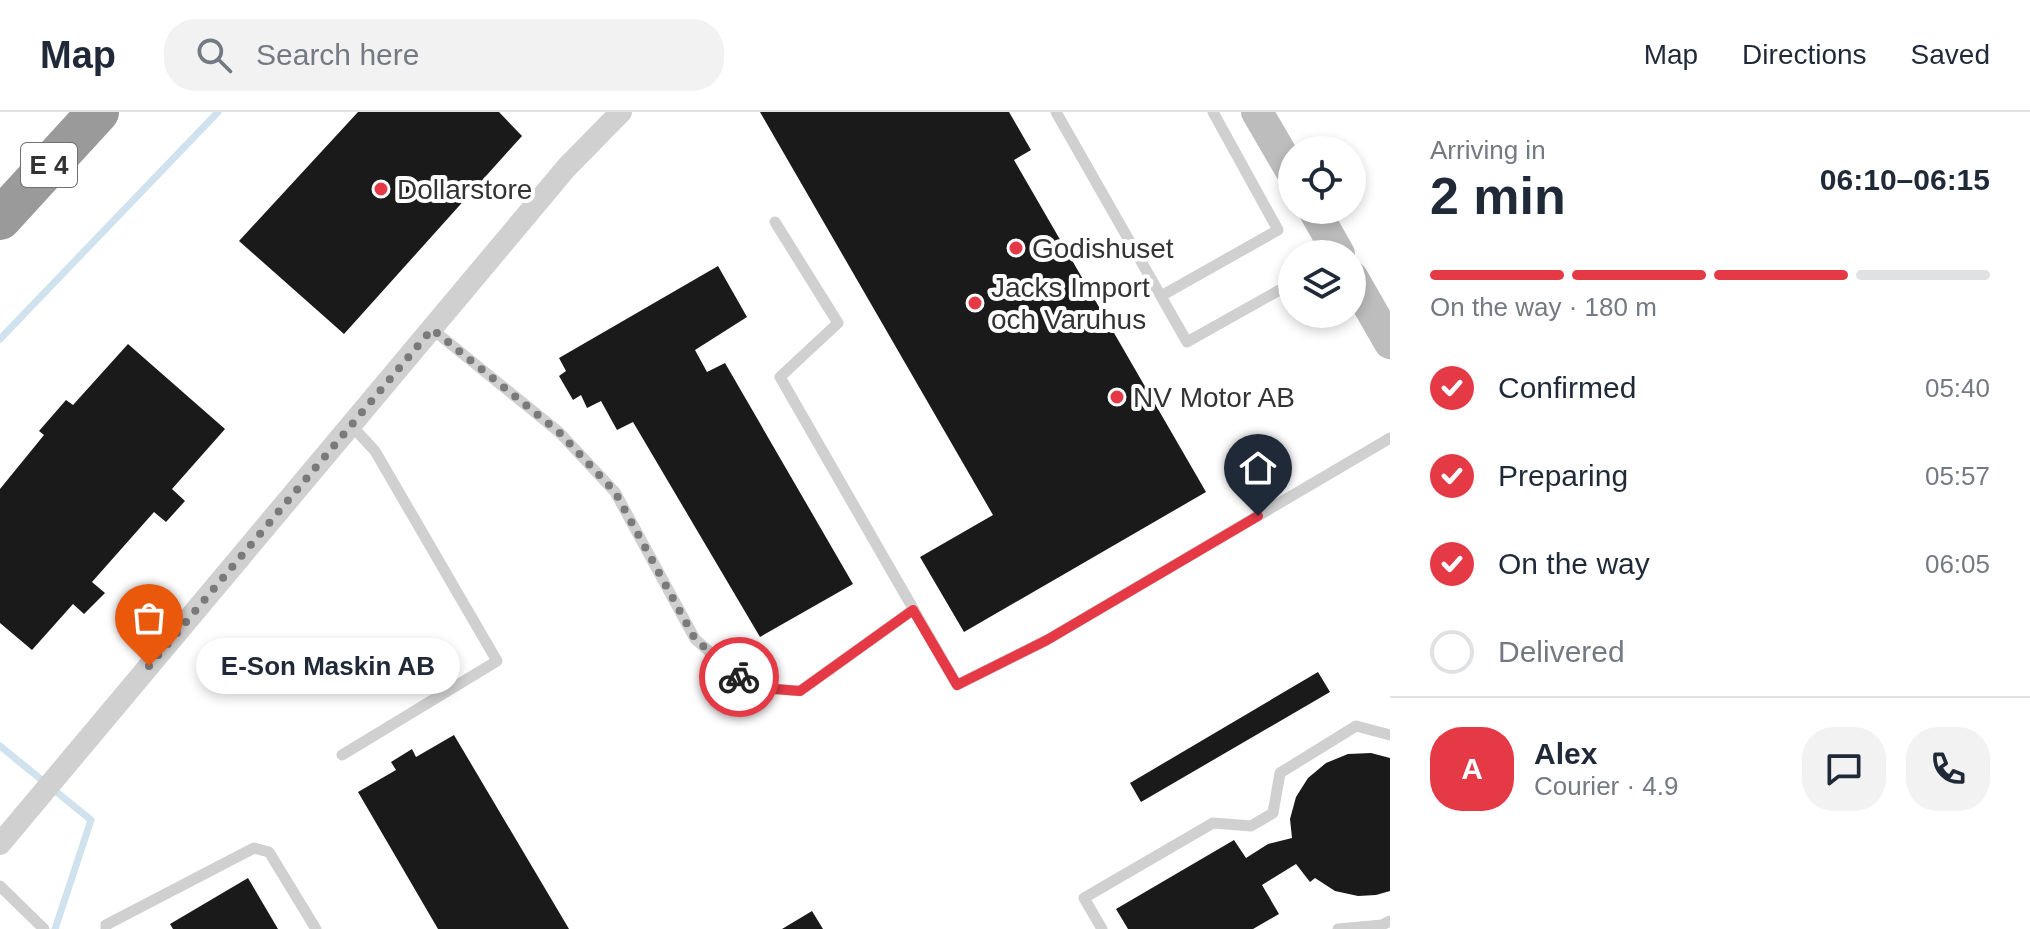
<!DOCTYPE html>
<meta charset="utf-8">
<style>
:root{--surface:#fff;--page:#f2f2f3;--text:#1f2937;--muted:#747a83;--line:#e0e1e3;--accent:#e63946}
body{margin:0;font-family:Arial,sans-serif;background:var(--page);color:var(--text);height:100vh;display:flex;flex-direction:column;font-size:30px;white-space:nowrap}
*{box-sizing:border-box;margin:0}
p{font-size:26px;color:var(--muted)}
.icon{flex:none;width:44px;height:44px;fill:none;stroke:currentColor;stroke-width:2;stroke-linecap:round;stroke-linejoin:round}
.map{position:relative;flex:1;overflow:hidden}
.details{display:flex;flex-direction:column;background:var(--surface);width:640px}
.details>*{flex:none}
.tools{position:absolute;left:1278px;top:24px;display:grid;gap:16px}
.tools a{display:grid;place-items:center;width:88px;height:88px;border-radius:50%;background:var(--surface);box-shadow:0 4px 12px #0003;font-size:40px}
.pin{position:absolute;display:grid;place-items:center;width:68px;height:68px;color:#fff;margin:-82px -34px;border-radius:50% 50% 50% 0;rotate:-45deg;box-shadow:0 0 8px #0007}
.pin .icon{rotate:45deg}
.courier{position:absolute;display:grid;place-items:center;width:80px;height:80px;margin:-40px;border:6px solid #e63946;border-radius:50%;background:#fff;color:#222;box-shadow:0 2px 10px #0007}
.bubble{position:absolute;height:56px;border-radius:28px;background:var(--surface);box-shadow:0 4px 12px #0003;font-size:26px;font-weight:700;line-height:56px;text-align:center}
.summary em{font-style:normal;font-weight:700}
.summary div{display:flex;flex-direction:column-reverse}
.summary{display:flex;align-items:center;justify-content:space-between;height:136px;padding:0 40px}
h1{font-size:52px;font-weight:700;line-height:60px}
.bar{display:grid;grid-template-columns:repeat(4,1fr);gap:12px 8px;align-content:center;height:96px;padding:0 40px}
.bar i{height:10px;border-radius:6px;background:var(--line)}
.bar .on{background:var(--accent)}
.bar p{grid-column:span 4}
.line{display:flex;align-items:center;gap:20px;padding:0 40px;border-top:2px solid var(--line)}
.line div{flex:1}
.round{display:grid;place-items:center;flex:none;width:84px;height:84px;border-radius:32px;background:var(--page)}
ol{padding:0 40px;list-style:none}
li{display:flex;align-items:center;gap:24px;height:88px}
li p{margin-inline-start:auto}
li .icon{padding:8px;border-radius:50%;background:var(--accent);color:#fff;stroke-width:4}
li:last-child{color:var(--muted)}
li i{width:44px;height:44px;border:4px solid var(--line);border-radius:50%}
header{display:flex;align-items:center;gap:48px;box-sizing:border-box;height:112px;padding:0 40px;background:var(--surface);border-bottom:2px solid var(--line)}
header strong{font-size:38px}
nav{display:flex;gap:44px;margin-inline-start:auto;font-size:28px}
.search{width:560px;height:72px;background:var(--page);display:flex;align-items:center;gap:20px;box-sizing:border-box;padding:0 28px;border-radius:32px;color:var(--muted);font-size:30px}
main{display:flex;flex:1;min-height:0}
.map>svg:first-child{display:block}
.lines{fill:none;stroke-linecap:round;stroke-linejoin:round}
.stream{stroke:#cfe2ee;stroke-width:7}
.building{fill:#1a1a1a}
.lane{stroke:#d0d0d0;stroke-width:11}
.street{stroke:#d0d0d0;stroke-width:22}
.secondary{stroke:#bdbdbd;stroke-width:32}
.highway{stroke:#9a9a9a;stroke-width:42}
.done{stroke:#7a7a7a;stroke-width:8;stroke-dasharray:0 14.4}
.route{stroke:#e63946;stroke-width:10}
.poi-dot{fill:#e63946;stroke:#fff;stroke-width:3}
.labels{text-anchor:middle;stroke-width:8;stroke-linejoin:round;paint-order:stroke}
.shield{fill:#fff;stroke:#707070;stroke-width:2}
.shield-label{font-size:26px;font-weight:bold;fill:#333}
.poi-label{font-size:28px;fill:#333;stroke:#fff;text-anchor:start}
</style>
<header>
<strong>Map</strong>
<div class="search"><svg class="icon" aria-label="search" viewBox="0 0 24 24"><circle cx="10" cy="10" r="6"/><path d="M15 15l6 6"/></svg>Search here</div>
<nav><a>Map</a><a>Directions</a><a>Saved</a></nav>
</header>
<main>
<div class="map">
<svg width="1390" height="817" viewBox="0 0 1390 817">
<rect width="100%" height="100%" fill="#fff"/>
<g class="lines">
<path class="stream" d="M 0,227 L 218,0
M 0,634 L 91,708 L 55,817"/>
</g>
<path class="building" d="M 358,0 L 499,0 L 522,24 L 344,222 L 239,129 Z
M 760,0 L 1009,0 L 1031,38 L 1014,48 L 1206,380 L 964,520 L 920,445 L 993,403 Z
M 718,154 L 747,205 L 695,238 L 707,260 L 725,251 L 853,472 L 760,525 L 633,310 L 617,318 L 601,289 L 587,296 L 581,283 L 573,288 L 559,264 L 566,259 L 559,246 Z
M 128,232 L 225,317 L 172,377 L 185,389 L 166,410 L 154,400 L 92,470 L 105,481 L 84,502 L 73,492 L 32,538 L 0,511 L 0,377 L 44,323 L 39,319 L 66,288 L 73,293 Z
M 1318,560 L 1330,580 L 1141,690 L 1130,671 Z
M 454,623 L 569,817 L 438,817 L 358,680 L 396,658 L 391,650 L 412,637 L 416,645 Z
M 1371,641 L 1390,646 L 1390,779 L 1376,783 L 1358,784 L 1335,779 L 1315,766 L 1310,770 L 1296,752 L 1262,773 L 1279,802 L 1253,817 L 1128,817 L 1116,797 L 1234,728 L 1246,746 L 1268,732 L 1292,726 L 1290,707 L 1296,685 L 1308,666 L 1326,651 L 1348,642 Z
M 248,766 L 278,817 L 173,817 L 170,812 Z
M 812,799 L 823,817 L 782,817 Z"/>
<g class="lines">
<path class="lane" d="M 1056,0 L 1187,230 L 1292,171
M 775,110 L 838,211 L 780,265 L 957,573 L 1047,528 L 1390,326
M 1161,184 L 1278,118 L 1213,0
M 432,217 L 559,320 L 615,380 L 695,527 L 750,575 L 800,579 L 913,498
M 342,643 L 497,549 L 375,339 L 351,313
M 0,774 L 44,817
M 106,817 L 106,813 L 254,736 L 269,740 L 316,817
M 1102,817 L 1084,786 L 1213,711 L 1251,714 L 1273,701 L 1280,661 L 1356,614 L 1390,623
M 1338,817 L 1382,813 L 1390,809"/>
<path class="street" d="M 0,732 L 567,55 L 621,0"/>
<path class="secondary" d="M 1257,0 L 1292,60
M 1314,98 L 1339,142
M 1352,165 L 1390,231"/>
<path class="highway" d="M 0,107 L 98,0"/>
</g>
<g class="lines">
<path class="done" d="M 149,554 L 432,217 L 559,320 L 615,380 L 695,527 L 739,565"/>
<path class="route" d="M 739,565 L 750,575 L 800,579 L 913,498 L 957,573 L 1047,528 L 1258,404"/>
</g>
<g class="poi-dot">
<circle cx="381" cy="77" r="8"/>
<circle cx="1016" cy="136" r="8"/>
<circle cx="975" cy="191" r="8"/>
<circle cx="1117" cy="285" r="8"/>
</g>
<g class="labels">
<rect class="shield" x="21" y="31" width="56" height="44" rx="6"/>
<g class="shield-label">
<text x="49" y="62">E 4</text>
</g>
<g class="poi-label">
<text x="397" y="87">Dollarstore</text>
<text x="1032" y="146">Godishuset</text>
<text x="991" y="185">Jacks Import<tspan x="991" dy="32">och Varuhus</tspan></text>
<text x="1133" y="295">NV Motor AB</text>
</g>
</g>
</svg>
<div class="tools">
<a><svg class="icon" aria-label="locate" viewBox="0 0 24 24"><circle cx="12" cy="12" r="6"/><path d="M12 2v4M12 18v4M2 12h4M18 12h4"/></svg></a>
<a><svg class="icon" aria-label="layers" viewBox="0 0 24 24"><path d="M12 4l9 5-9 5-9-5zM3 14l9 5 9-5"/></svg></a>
</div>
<div class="pin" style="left:149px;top:554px;background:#ea580c"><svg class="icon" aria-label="bag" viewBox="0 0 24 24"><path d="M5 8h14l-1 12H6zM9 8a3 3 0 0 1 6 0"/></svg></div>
<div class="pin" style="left:1258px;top:404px;background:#1f2937"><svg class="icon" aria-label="home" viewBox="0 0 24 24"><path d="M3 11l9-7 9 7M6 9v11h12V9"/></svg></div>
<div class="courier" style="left:739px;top:565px"><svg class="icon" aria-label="bike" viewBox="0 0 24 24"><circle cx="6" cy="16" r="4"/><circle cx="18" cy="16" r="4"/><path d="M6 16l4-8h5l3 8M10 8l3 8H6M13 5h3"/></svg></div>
<div class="bubble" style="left:196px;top:526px;width:264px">E-Son Maskin AB</div>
</div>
<section class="details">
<div class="summary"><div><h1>2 min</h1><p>Arriving in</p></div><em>06:10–06:15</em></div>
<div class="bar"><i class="on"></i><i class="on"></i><i class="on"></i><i></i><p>On the way · 180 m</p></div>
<ol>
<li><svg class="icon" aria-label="check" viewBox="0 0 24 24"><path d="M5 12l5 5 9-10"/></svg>Confirmed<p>05:40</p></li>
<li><svg class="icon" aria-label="check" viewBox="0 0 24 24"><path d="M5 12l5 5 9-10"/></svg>Preparing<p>05:57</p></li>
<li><svg class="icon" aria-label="check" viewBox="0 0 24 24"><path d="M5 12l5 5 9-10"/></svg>On the way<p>06:05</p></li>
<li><i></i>Delivered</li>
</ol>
<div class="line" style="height:144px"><b class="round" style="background:var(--accent);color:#fff">A</b><div><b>Alex</b><p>Courier · 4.9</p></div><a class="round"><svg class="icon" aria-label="chat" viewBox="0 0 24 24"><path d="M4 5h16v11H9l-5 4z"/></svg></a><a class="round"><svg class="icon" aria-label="phone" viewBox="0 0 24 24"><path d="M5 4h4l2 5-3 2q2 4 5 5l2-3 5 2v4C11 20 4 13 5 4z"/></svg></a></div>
</section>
</main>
